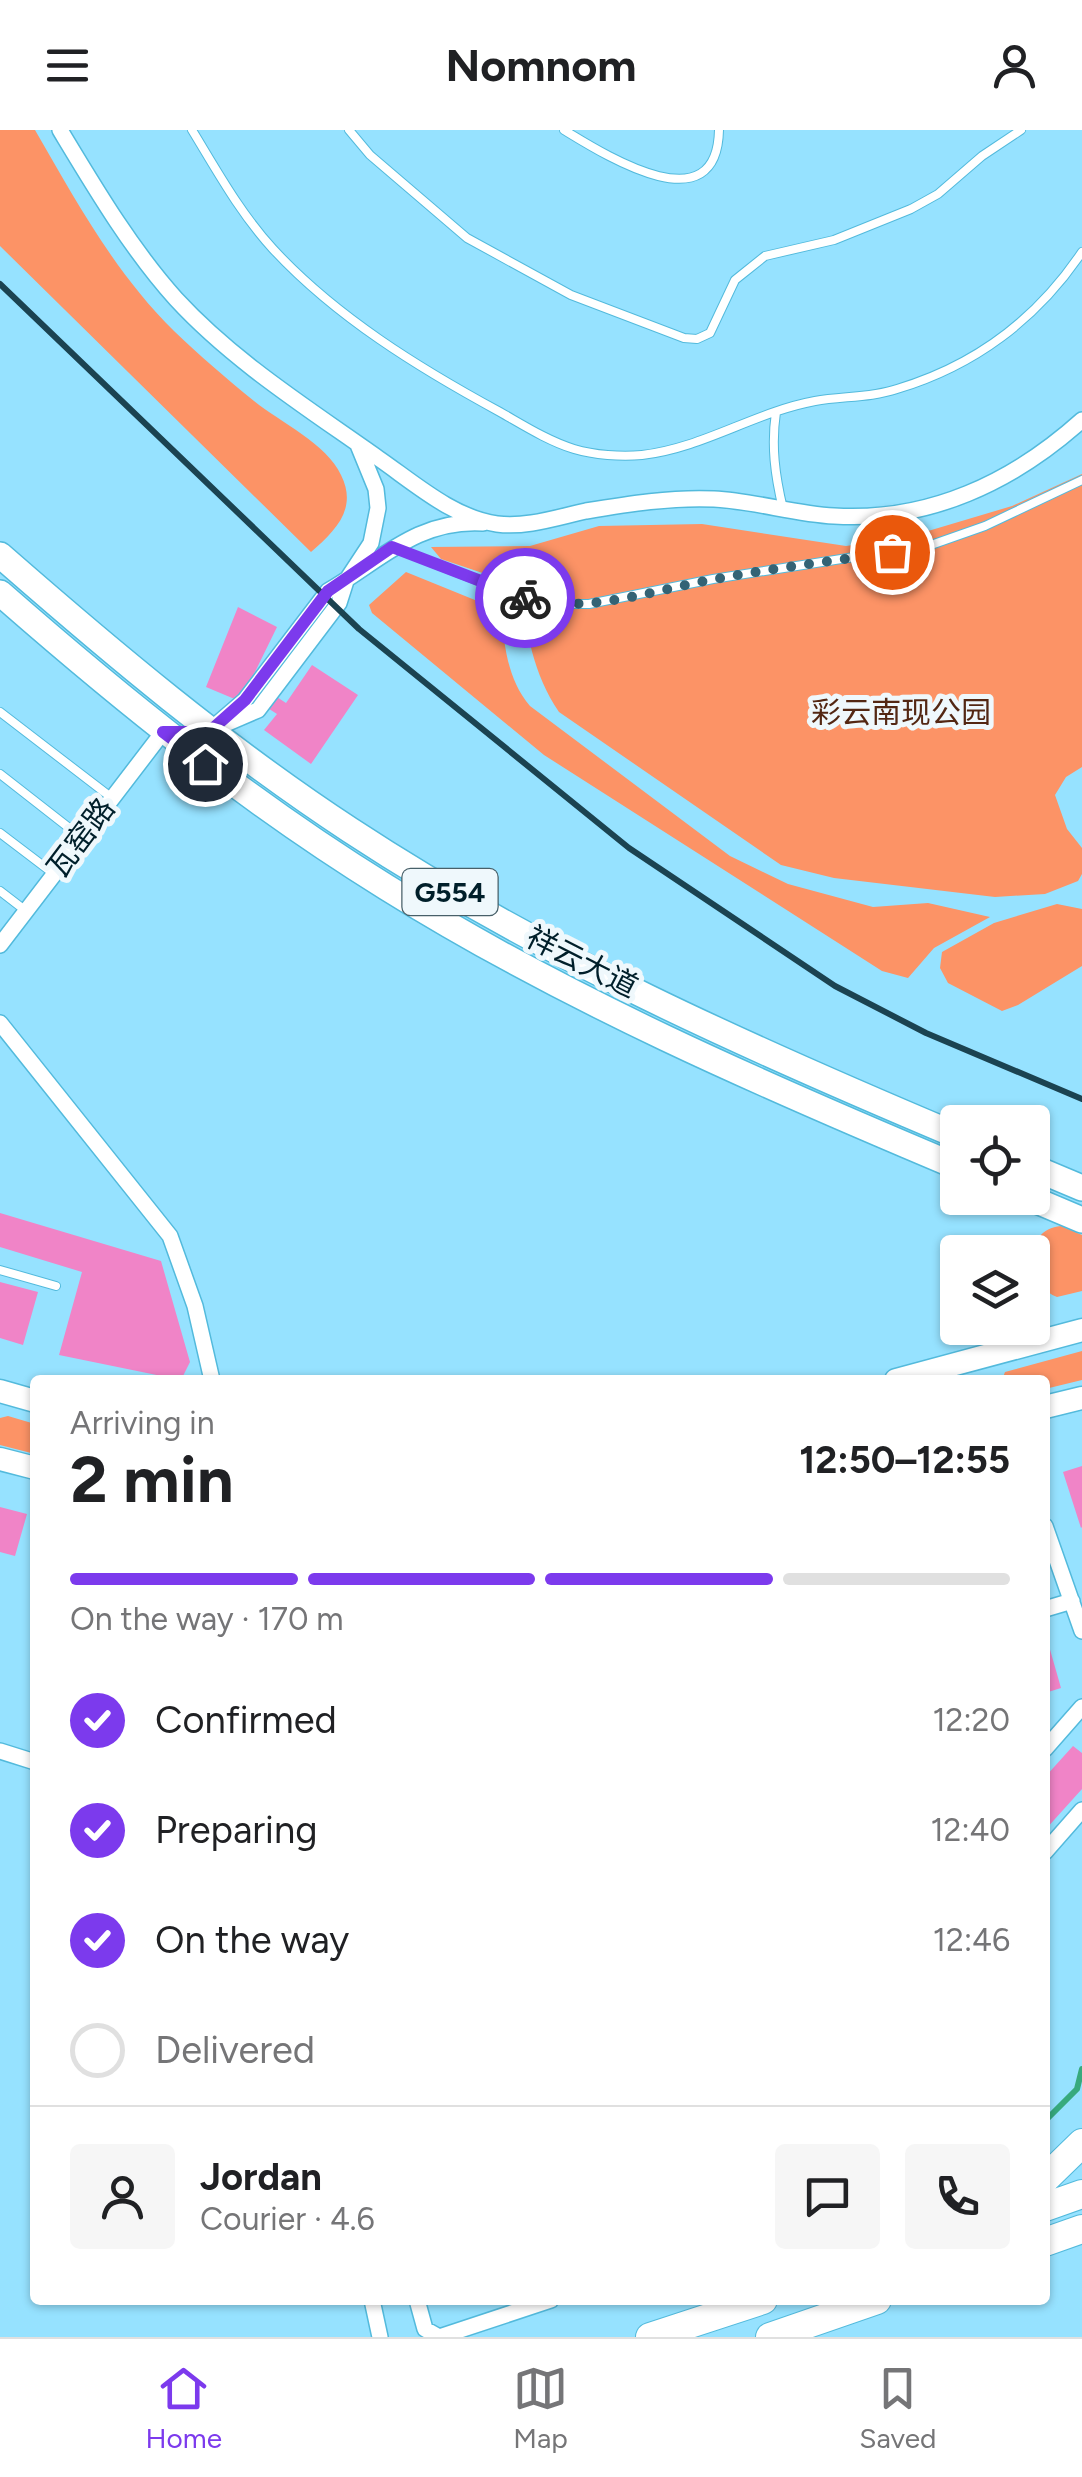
<!DOCTYPE html>
<meta charset="utf-8">
<style>
:root{--surface:#fff;--page:#f6f6f6;--text:#202124;--muted:#757577;--line:#e0e0e0;--accent:#7c3aed}
body{margin:0;font-family:Figtree,"Noto Sans SC",sans-serif;background:var(--page);color:var(--text);height:100vh;display:flex;flex-direction:column;font-size:38px;white-space:nowrap}
*{box-sizing:border-box;margin:0}
p{font-size:32px;color:var(--muted)}
.icon{flex:none;width:55px;height:55px;fill:none;stroke:currentColor;stroke-width:2;stroke-linecap:round;stroke-linejoin:round}
.map{position:relative;flex:1;overflow:hidden}
.panel{position:absolute;left:30px;top:1245px;width:1020px;height:930px;display:flex;flex-direction:column;background:var(--surface);border-radius:10px;box-shadow:0 2px 8px #0004}
.panel>*{flex:none}
.controls{position:absolute;left:940px;top:975px;display:grid;gap:20px}
.controls a{display:grid;place-items:center;width:110px;height:110px;border-radius:10px;background:var(--surface);box-shadow:0 2px 8px #0004;font-size:50px}
.pin{position:absolute;display:grid;place-items:center;width:85px;height:85px;color:#fff;margin:-42px;border:5px solid #fff;border-radius:50%;box-shadow:0 2px 10px #0007}
.courier{position:absolute;display:grid;place-items:center;width:100px;height:100px;margin:-50px;border:8px solid #7c3aed;border-radius:50%;background:#fff;color:#222;box-shadow:0 2px 12px #0007}
.overview em{font-style:normal;font-weight:700}
.overview div{display:flex;flex-direction:column-reverse}
.overview{display:flex;align-items:center;justify-content:space-between;height:170px;padding:0 40px}
h1{font-size:65px;font-weight:700;line-height:75px}
.bar{display:grid;grid-template-columns:repeat(4,1fr);gap:15px 10px;align-content:center;height:120px;padding:0 40px}
.bar i{height:12px;border-radius:8px;background:var(--line)}
.bar .active{background:var(--accent)}
.bar p{grid-column:span 4}
.line{display:flex;align-items:center;gap:25px;padding:0 40px;border-top:2px solid var(--line)}
.line div{flex:1}
.round{display:grid;place-items:center;flex:none;width:105px;height:105px;border-radius:10px;background:var(--page)}
ol{padding:0 40px;list-style:none}
li{display:flex;align-items:center;gap:30px;height:110px}
li p{margin-inline-start:auto}
li .icon{padding:10px;border-radius:50%;background:var(--accent);color:#fff;stroke-width:4}
li:last-child{color:var(--muted)}
li i{width:55px;height:55px;border:5px solid var(--line);border-radius:50%}
header{display:flex;justify-content:space-between;align-items:center;height:130px;padding:0 40px;background:var(--surface);font-size:45px;font-weight:700}
.tab-bar{display:flex;justify-content:space-around;align-items:center;height:140px;border-top:2px solid var(--line);background:var(--surface);font-size:28px;color:var(--muted)}
.tab-bar a{display:grid;justify-items:center;gap:5px}
.tab-bar .active{color:var(--accent)}
.map>svg:first-child{display:block}
.green{fill:#fc9366}
.lines{fill:none;stroke-linecap:round;stroke-linejoin:round}
.stream{stroke:#37aa7d;stroke-width:6}
.building{fill:#f084c7}
.service-casing{stroke:#53badc;stroke-width:10}
.minor-casing{stroke:#53badc;stroke-width:18}
.secondary-casing{stroke:#53badc;stroke-width:25}
.trunk-casing{stroke:#53badc;stroke-width:28}
.motorway-casing{stroke:#53badc;stroke-width:30}
.service{stroke:#fff;stroke-width:8}
.minor{stroke:#fff;stroke-width:15}
.secondary{stroke:#fff;stroke-width:22}
.trunk{stroke:#fff;stroke-width:25}
.motorway{stroke:#fff;stroke-width:28}
.rail{stroke:#1b4351;stroke-width:6}
.done{stroke:#346375;stroke-width:10;stroke-dasharray:0 18}
.route{stroke:#7c3aed;stroke-width:12}
.labels{text-anchor:middle;stroke-width:10;stroke-linejoin:round;paint-order:stroke}
.shield{fill:#eff8fc;stroke:#486069;stroke-width:2.5}
.shield-label{font-size:28px;font-weight:bold;fill:#001f2a}
.park-label{font-size:30px;fill:#532713;stroke:#eff8fc}
.street-label{font-size:30px;fill:#001f2a;stroke:#eff8fc}
</style>
<header><svg class="icon" aria-label="menu" viewBox="0 0 24 24"><path d="M4 6h16M4 12h16M4 18h16"/></svg>Nomnom<svg class="icon" aria-label="person" viewBox="0 0 24 24"><circle cx="12" cy="8" r="4"/><path d="M4 21q1-7 8-7t8 7"/></svg></header>
<div class="map">
<svg width="1082" height="2207" viewBox="0 0 1082 2207">
<rect width="100%" height="100%" fill="#96e2ff"/>
<path class="green" d="M 0,0 L 35,0 C 76,71 115,143 174,201 C 199,225 227,249 254,271 C 280,292 327,314 341,345 C 358,379 335,401 311,422 L 0,116 Z
M 1082,344 L 1082,637 L 1066,647 L 1055,665 L 1067,699 L 1082,718 L 1082,744 L 1078,751 L 1045,764 L 995,767 L 834,748 L 781,735 L 559,582 C 533,544 526,501 521,456 L 441,429 L 431,417 L 530,416 L 599,396 L 702,394 L 846,416 L 908,407 L 1012,376 Z
M 406,442 L 502,481 C 503,513 508,551 530,576 L 730,726 L 788,754 L 873,777 L 928,773 L 990,787 L 934,818 L 908,848 L 882,841 L 544,625 L 372,483 L 369,475 Z
M 1057,774 L 1082,779 L 1082,836 L 1018,875 L 1002,881 L 948,853 L 940,838 L 942,822 L 994,793 Z
M 1061,1096 L 1082,1105 L 1082,1161 L 1057,1167 C 1023,1154 1023,1099 1061,1096 Z
M 1082,1221 L 1082,1250 L 1045,1259 L 1045,1250 L 1002,1250 L 1005,1242 Z
M 8,1286 L 35,1294 L 35,1324 L 0,1315 L 0,1288 Z"/>
<g class="lines">
<path class="stream" d="M 1045,1991 L 1077,1959 L 1082,1939"/>
</g>
<path class="building" d="M 238,477 L 277,497 L 251,550 L 286,573 L 312,535 L 358,565 L 311,634 L 264,600 L 277,584 L 244,563 L 237,570 L 206,557 Z
M 0,1083 L 161,1131 L 190,1232 L 181,1250 L 59,1225 L 82,1142 L 0,1117 Z
M 0,1152 L 38,1162 L 23,1215 L 0,1208 Z
M 1082,1336 L 1082,1397 L 1081,1398 L 1063,1342 Z
M 0,1377 L 27,1384 L 15,1426 L 0,1422 Z
M 1045,1502 L 1061,1558 L 1045,1563 Z
M 1073,1616 L 1082,1623 L 1082,1659 L 1045,1700 L 1045,1647 Z"/>
<g class="lines">
<defs>
<path id="service" d="M 192,0 C 217,41 240,83 273,119 C 336,187 419,238 500,282 C 523,295 548,311 574,319 C 594,325 621,327 642,325 C 703,318 755,282 815,271 C 842,266 870,268 897,259 C 974,236 1037,189 1082,122
M 349,0 L 370,25 L 467,108 L 571,165 L 684,208 L 697,209 L 710,203 L 735,150 L 765,126 L 834,110 L 911,79 L 938,64 L 982,26 L 1021,0
M 564,0 C 605,25 717,96 719,0
M 776,282 C 771,316 775,345 783,379
M 395,418 L 519,467 L 546,474 L 589,474 L 713,449 L 931,415 L 985,396 L 1082,350
M 0,582 L 112,668
M 0,644 L 82,708
M 0,703 L 54,744
M 0,761 L 26,781
M 0,1140 L 56,1156"/>
<path id="minor" d="M 60,0 C 95,58 131,119 176,169 C 234,232 309,279 378,328 C 413,352 453,388 497,394 C 526,398 558,387 586,381 C 628,374 672,367 714,369 C 755,371 794,384 834,386 C 929,392 1013,352 1082,290
M 358,315 L 376,359 L 378,378 L 371,413 L 346,451 L 339,473 L 258,580 L 209,601 L 245,570 L 328,461 C 380,431 417,389 483,393
M 0,815 L 163,602
M 0,893 L 170,1106 L 195,1176 L 212,1250
M 1045,1396 L 1082,1501
M 1045,1479 L 1072,1471
M 1045,1619 L 1082,1577
M 0,1621 L 35,1632
M 1045,1722 L 1082,1680
M 372,2170 L 380,2207
M 417,2170 L 425,2199 L 439,2207 L 551,2170"/>
<path id="secondary" d="M 896,1250 L 1082,1200
M 0,1261 L 35,1271
M 1045,1277 L 1082,1268
M 0,1329 L 35,1338"/>
<path id="trunk" d="M 0,425 C 112,523 225,618 350,700 C 540,825 749,918 958,1006
M 0,463 C 122,570 247,671 386,757 C 565,869 763,955 958,1037
M 1032,1037 L 1082,1058
M 1030,1068 L 1082,1090"/>
<path id="motorway" d="M 1045,2049 L 1082,2013
M 1045,2077 L 1082,2064
M 1045,2112 L 1082,2099
M 650,2207 L 763,2170
M 770,2207 L 877,2170"/>
</defs>
<use href="#service" class="service-casing"/>
<use href="#minor" class="minor-casing"/>
<use href="#secondary" class="secondary-casing"/>
<use href="#trunk" class="trunk-casing"/>
<use href="#motorway" class="motorway-casing"/>
<use href="#service" class="service"/>
<use href="#minor" class="minor"/>
<use href="#secondary" class="secondary"/>
<use href="#trunk" class="trunk"/>
<use href="#motorway" class="motorway"/>
<path class="rail" d="M 0,154 L 359,499 L 629,718 L 835,856 L 926,903 L 1082,969"/>
</g>
<g class="lines">
<path class="done" d="M 525,468 C 589,485 652,460 716,449 C 774,438 834,431 892,422"/>
<path class="route" d="M 205,634 L 163,602 L 209,602 L 245,570 L 328,461 L 392,417 L 525,468"/>
</g>
<g class="labels">
<rect class="shield" x="402.5" y="739" width="95" height="46" rx="8"/>
<g class="shield-label">
<text x="450" y="772">G554</text>
</g>
<g class="park-label">
<text x="901" y="593">彩云南现公园</text>
</g>
<g class="street-label">
<text transform="translate(81 708) rotate(-53)" y="10">瓦窑路</text>
<text transform="translate(582 832) rotate(27)" y="10">祥云大道</text>
</g>
</g>
</svg>
<div class="controls">
<a><svg class="icon" aria-label="locate" viewBox="0 0 24 24"><circle cx="12" cy="12" r="6"/><path d="M12 2v4M12 18v4M2 12h4M18 12h4"/></svg></a>
<a><svg class="icon" aria-label="layers" viewBox="0 0 24 24"><path d="M12 4l9 5-9 5-9-5zM3 14l9 5 9-5"/></svg></a>
</div>
<div class="pin" style="left:892px;top:422px;background:#ea580c"><svg class="icon" aria-label="bag" viewBox="0 0 24 24"><path d="M5 8h14l-1 12H6zM9 8a3 3 0 0 1 6 0"/></svg></div>
<div class="pin" style="left:205px;top:634px;background:#1f2937"><svg class="icon" aria-label="home" viewBox="0 0 24 24"><path d="M3 11l9-7 9 7M6 9v11h12V9"/></svg></div>
<div class="courier" style="left:525px;top:468px"><svg class="icon" aria-label="bike" viewBox="0 0 24 24"><circle cx="6" cy="16" r="4"/><circle cx="18" cy="16" r="4"/><path d="M6 16l4-8h5l3 8M10 8l3 8H6M13 5h3"/></svg></div>
<section class="panel">
<div class="overview"><div><h1>2 min</h1><p>Arriving in</p></div><em>12:50–12:55</em></div>
<div class="bar"><i class="active"></i><i class="active"></i><i class="active"></i><i></i><p>On the way · 170 m</p></div>
<ol>
<li><svg class="icon" aria-label="check" viewBox="0 0 24 24"><path d="M5 12l5 5 9-10"/></svg>Confirmed<p>12:20</p></li>
<li><svg class="icon" aria-label="check" viewBox="0 0 24 24"><path d="M5 12l5 5 9-10"/></svg>Preparing<p>12:40</p></li>
<li><svg class="icon" aria-label="check" viewBox="0 0 24 24"><path d="M5 12l5 5 9-10"/></svg>On the way<p>12:46</p></li>
<li><i></i>Delivered</li>
</ol>
<div class="line" style="height:180px"><a class="round"><svg class="icon" aria-label="person" viewBox="0 0 24 24"><circle cx="12" cy="8" r="4"/><path d="M4 21q1-7 8-7t8 7"/></svg></a><div><b>Jordan</b><p>Courier · 4.6</p></div><a class="round"><svg class="icon" aria-label="chat" viewBox="0 0 24 24"><path d="M4 5h16v11H9l-5 4z"/></svg></a><a class="round"><svg class="icon" aria-label="phone" viewBox="0 0 24 24"><path d="M5 4h4l2 5-3 2q2 4 5 5l2-3 5 2v4C11 20 4 13 5 4z"/></svg></a></div>
</section>
</div>
<nav class="tab-bar">
<a class="active"><svg class="icon" aria-label="home" viewBox="0 0 24 24"><path d="M3 11l9-7 9 7M6 9v11h12V9"/></svg>Home</a>
<a><svg class="icon" aria-label="map" viewBox="0 0 24 24"><path d="M3 6l6-2 6 2 6-2v14l-6 2-6-2-6 2zM9 4v14M15 6v14"/></svg>Map</a>
<a><svg class="icon" aria-label="saved" viewBox="0 0 24 24"><path d="M7 4h10v16l-5-4-5 4z"/></svg>Saved</a>
</nav>
